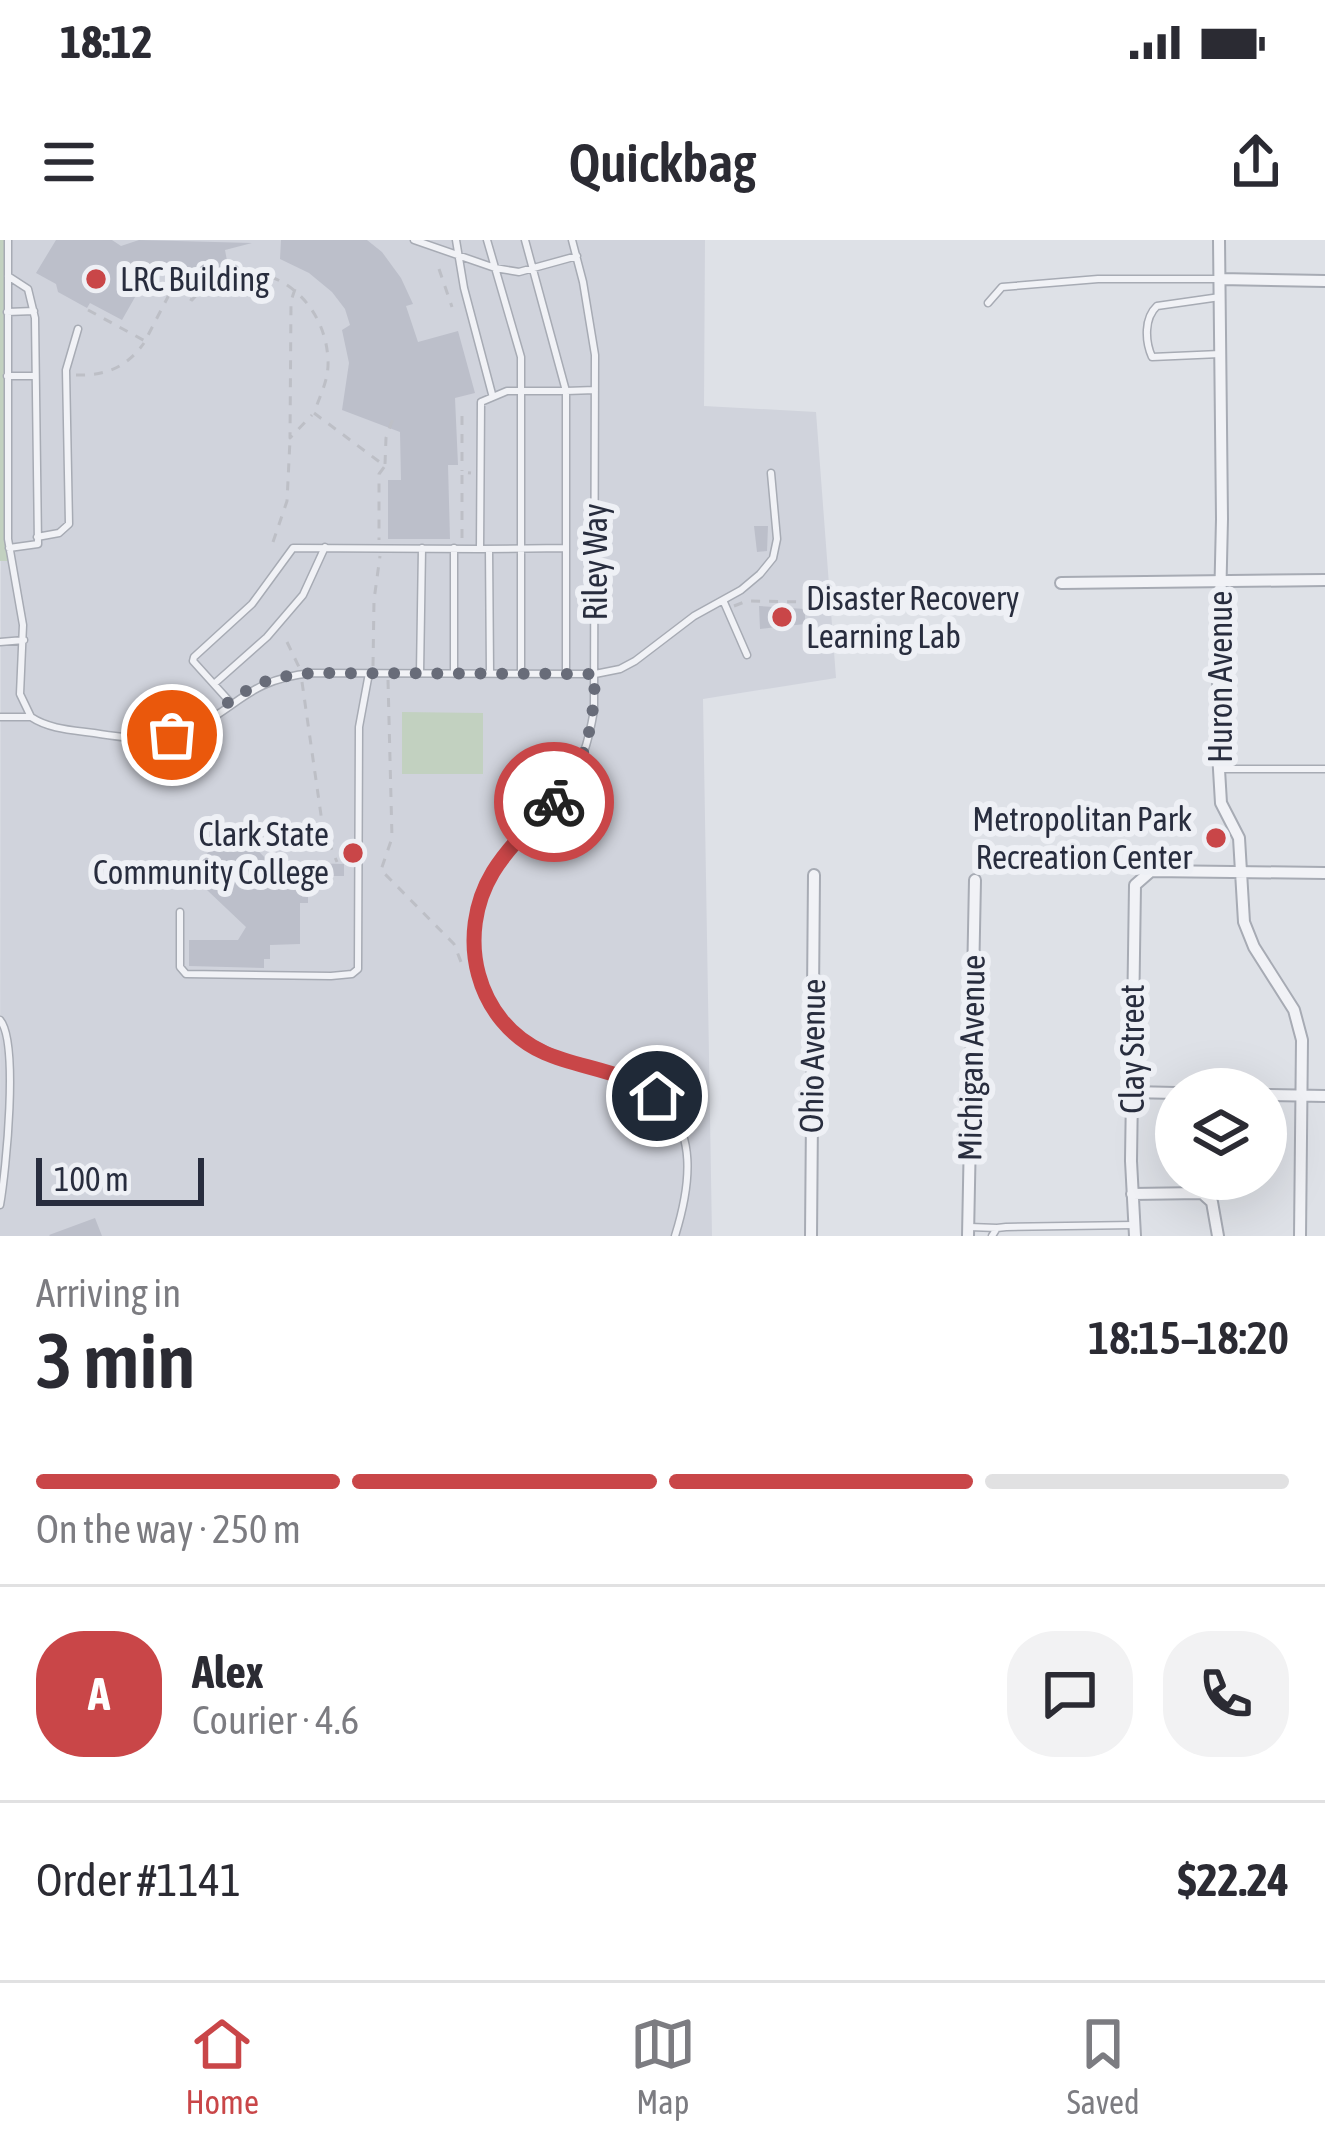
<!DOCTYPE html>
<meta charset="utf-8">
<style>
:root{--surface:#fff;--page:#f2f2f3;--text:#2b2b33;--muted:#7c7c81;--line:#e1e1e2;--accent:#c94648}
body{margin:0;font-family:"Asap Condensed",sans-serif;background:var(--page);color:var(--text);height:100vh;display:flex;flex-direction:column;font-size:45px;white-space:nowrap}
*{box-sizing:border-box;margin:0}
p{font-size:39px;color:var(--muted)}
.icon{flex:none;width:66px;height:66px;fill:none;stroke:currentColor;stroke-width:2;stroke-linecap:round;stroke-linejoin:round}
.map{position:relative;height:996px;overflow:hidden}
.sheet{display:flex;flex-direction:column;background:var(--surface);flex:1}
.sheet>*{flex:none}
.fabs{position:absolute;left:1155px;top:828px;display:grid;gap:24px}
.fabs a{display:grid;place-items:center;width:132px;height:132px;border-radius:50%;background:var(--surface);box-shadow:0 12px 48px #0002;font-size:60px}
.scale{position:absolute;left:36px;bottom:30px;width:168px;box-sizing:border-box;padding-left:12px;border:6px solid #282d3e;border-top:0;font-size:33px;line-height:42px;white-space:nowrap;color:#282d3e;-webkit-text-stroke:9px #eef0f5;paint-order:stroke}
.pin{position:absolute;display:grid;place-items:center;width:102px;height:102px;color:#fff;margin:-51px;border:6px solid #fff;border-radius:50%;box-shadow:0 3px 12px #0007}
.courier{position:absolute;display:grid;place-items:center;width:120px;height:120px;margin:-60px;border:9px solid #c94648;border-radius:50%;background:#fff;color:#222;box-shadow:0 3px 15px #0007}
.headline em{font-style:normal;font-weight:600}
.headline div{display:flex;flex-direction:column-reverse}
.headline{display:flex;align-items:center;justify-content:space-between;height:204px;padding:0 36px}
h1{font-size:78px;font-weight:600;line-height:90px}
.bar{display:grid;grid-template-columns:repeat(4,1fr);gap:18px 12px;align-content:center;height:144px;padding:0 36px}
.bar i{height:15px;border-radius:9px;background:var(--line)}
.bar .active{background:var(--accent)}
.bar p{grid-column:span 4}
.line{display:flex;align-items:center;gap:30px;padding:0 36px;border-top:3px solid var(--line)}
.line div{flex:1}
.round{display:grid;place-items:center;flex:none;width:126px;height:126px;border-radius:48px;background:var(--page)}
.status{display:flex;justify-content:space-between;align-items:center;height:84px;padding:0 60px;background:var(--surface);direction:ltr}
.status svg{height:33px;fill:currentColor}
header{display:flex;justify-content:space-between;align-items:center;height:156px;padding:0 36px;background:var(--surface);font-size:54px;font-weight:600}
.tab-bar{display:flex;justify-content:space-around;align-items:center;height:168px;border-top:3px solid var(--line);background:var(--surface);font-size:33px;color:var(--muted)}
.tab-bar a{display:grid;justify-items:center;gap:6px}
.tab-bar .active{color:var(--accent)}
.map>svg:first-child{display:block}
.built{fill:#d0d3dc}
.green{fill:#c2d1c0}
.building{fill:#bcbfca}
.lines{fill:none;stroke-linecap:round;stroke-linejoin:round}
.lane-casing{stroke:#a7abb4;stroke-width:9}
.street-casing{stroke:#a7abb4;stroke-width:14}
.path{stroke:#bdbfc6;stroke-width:3;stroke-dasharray:9 9;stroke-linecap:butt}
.lane{stroke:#f1f2f6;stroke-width:6}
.street{stroke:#f1f2f6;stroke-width:10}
.done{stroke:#686c79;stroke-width:12;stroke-dasharray:0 21.6}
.route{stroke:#c94648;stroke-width:15}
.poi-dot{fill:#c94648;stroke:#eef0f5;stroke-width:4.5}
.labels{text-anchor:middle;stroke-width:12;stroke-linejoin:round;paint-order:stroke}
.poi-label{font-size:33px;fill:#282d3e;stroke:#eef0f5;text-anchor:start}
.street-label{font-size:33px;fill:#282d3e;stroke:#eef0f5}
</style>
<div class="status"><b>18:12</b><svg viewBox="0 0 49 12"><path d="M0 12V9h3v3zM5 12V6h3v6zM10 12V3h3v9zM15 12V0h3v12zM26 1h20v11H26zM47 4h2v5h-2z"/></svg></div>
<header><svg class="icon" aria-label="menu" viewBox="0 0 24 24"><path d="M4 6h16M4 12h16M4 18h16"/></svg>Quickbag<svg class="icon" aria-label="share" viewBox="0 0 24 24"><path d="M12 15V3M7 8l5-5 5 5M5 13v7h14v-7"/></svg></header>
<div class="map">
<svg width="1325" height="996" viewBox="0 0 1325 996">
<rect width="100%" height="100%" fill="#dee1e7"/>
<path class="built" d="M 1,0 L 705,0 L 704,166 L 816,172 L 836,438 L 703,459 L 712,996 L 0,996 Z"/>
<path class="green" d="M 0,0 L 6,0 L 11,321 L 0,321 Z
M 402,472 L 483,473 L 483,534 L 402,534 Z"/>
<path class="building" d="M 56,0 L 112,0 L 121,6 L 139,0 L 252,3 L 225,10 L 228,26 L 207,38 L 195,52 L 151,29 L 122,80 L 90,63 L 87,68 L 58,52 L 56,44 L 36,33 Z
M 281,0 L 367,0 L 382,12 L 401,38 L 413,64 L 406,66 L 418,102 L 458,91 L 475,153 L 455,158 L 458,225 L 448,225 L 450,299 L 388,299 L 388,240 L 401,240 L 400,192 L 342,170 L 349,123 L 342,90 L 350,85 L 345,69 L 332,52 L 309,33 L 280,19 Z
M 754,286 L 768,286 L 767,311 L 757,312 Z
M 759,366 L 805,369 L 805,384 L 760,389 Z
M 243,595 L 269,622 L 344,624 L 344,636 L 308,636 L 308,663 L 300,663 L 300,704 L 270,705 L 270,719 L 264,719 L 264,728 L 189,726 L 189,700 L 238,700 L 246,687 L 188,632 L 218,603 L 226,610 Z
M 95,978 L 102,996 L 50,996 L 49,995 Z"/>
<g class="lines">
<defs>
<path id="lane" d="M 8,0 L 8,299 L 23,385 L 20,454 L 31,477 C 49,489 72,490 94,493 C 125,498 156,503 186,491 C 240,469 244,440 312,433 L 595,434 L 620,429 L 635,421 L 694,376 L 741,350 L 760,334 L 773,318 L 777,299 L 771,233
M 414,0 L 495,28 L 519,32 L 577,16
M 456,0 L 464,48 L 492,154
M 487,0 L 521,117 L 521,434
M 525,0 L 566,151 L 507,151 L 481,162 L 480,309 L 566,308
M 572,0 L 583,42 L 595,115 L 594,470 C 589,500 581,530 561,554 C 522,603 469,639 473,709 C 485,886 747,765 675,996
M 8,36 L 28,49 L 35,78 L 38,304 L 9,308
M 1220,57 L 1157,66 C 1144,78 1145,101 1152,117 L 1220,114
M 988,63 L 1002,47 L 1098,39 L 1220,39
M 7,72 L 34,71
M 7,136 L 35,136
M 37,297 L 59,293 L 69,284 L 66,130 L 78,89
M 454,308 L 454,434
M 489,309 L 490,433
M 723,360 L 747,415
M 0,402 L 24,400
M 420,433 L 422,308
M 566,434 L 566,151 L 595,150
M 214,444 L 267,397 L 303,355 L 325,307
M 230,462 L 193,421 L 194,417 L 252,364 L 293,308 L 480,309
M 0,477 L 31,477
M 1221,529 L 1325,529
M 180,672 L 180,727 L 186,734 L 331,736 L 352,734 L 358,729 L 359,487 L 369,433
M 0,780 C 19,802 6,931 0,965
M 970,987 L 997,988
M 992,996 L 997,988 L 1006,987 L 1134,985"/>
<path id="street" d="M 1219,0 L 1222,279 L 1217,496 L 1221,563 L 1239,598 L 1244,682 L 1254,707 L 1294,770 L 1302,800 L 1300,996
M 1220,39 L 1325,41
M 1061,343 L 1325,340
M 1131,852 L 1176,853
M 1266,855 L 1325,856
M 1132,954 L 1202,953 L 1212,962 L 1218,996
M 811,996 L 814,635
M 968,996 L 975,640
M 1135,996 L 1131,921 L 1135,645 L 1151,631 L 1325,633"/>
</defs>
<use href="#lane" class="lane-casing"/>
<use href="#street" class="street-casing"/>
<path class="path" d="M 439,29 L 452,67
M 295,49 L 291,61 L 290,198 L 312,175
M 88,70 L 145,101 L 172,49 L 192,60 C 244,0 325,47 328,120 C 329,140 320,155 314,173 L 385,226 L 379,234 L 379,300
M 76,135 C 106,136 127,127 144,103
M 462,176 L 462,231
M 385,224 L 386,198 L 395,173
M 462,298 L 462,232 L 471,233
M 273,302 L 287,261 L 290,200
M 734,366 L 747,361 L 806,362 L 806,374
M 287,402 L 299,427
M 373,426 L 374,360 L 380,316
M 388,440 L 392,598 L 381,630 L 454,704 L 463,727
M 302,442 L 323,589 L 337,622"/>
<use href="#lane" class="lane"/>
<use href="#street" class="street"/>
</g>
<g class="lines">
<path class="done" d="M 172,495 C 207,484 231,455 264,442 C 279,436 296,435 312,433 L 595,434 C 594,481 587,526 554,562"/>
<path class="route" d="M 554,562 C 533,584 509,606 493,632 C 455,695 475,782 545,813 C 582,829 624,830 657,856"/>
</g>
<g class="poi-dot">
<circle cx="96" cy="39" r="12"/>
<circle cx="782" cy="377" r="12"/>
<circle cx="1216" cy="598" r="12"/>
<circle cx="353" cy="613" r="12"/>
</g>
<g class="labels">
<g class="poi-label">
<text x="120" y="51">LRC Building</text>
<text x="806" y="370">Disaster Recovery<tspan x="806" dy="38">Learning Lab</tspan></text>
<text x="1192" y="591" text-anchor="end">Metropolitan Park<tspan x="1192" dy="38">Recreation Center</tspan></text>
<text x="329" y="606" text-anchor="end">Clark State<tspan x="329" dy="38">Community College</tspan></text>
</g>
<g class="street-label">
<text transform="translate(595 322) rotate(-90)" y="12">Riley Way</text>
<text transform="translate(1220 437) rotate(-90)" y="12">Huron Avenue</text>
<text transform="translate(1132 809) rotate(-90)" y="12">Clay Street</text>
<text transform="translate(812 816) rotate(-89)" y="12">Ohio Avenue</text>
<text transform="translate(971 818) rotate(-89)" y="12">Michigan Avenue</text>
</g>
</g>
</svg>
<div class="fabs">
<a><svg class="icon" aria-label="layers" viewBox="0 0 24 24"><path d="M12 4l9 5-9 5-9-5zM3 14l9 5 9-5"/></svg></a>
</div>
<div class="scale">100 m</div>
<div class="pin" style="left:172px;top:495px;background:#ea580c"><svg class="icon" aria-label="bag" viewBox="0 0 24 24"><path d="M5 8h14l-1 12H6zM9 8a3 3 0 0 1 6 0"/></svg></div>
<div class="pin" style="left:657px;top:856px;background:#1f2937"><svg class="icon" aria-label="home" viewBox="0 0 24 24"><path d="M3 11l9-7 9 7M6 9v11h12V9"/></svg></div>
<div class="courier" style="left:554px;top:562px"><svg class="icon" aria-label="bike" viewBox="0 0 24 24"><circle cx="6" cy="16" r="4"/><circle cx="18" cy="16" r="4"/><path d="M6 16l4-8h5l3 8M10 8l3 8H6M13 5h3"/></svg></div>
</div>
<section class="sheet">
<div class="headline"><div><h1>3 min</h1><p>Arriving in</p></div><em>18:15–18:20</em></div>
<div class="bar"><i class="active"></i><i class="active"></i><i class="active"></i><i></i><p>On the way · 250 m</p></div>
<div class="line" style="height:216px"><b class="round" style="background:var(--accent);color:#fff">A</b><div><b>Alex</b><p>Courier · 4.6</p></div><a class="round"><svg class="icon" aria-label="chat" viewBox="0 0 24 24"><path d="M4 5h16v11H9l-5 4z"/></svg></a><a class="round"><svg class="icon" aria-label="phone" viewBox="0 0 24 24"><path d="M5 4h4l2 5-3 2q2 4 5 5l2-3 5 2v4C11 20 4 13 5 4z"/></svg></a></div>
<div class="line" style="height:156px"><div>Order #1141</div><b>$22.24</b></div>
</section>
<nav class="tab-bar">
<a class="active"><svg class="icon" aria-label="home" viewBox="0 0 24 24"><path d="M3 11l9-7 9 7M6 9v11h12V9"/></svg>Home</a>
<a><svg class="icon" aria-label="map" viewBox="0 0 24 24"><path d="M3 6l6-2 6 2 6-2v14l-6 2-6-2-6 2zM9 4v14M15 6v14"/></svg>Map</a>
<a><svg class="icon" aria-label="saved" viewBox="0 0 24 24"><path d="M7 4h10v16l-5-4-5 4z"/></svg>Saved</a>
</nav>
